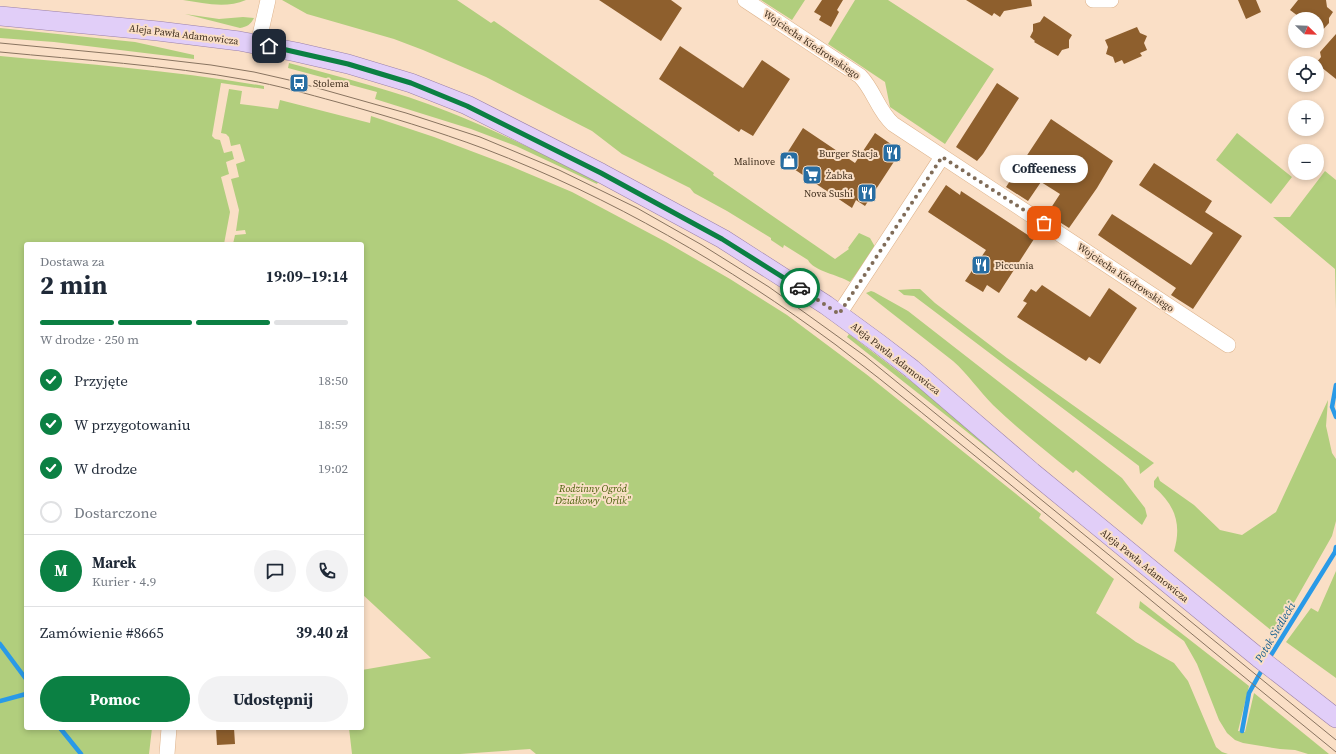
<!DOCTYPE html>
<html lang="pl">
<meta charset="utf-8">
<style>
:root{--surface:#fff;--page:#f2f2f3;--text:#1f2937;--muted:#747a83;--line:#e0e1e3;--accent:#0b8043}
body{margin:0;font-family:"Source Serif 4",serif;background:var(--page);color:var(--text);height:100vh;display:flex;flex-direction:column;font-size:15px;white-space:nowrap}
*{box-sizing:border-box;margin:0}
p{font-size:13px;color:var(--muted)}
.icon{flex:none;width:22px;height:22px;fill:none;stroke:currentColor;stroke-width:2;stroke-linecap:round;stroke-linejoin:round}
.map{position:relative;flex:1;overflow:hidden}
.side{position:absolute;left:24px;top:242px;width:340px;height:488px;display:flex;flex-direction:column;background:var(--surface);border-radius:4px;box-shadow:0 2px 6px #0003}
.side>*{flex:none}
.needle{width:26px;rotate:113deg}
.controls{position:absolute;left:1288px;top:12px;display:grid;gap:8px}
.controls a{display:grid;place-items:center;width:36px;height:36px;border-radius:50%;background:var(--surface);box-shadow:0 2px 6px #0003;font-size:20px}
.pin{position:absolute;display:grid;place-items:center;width:34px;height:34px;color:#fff;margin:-17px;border-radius:8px;box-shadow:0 2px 6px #0006}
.courier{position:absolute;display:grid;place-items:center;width:40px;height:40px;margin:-20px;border:3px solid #0b8043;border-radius:50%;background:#fff;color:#222;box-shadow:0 1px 5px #0007}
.bubble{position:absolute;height:28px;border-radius:14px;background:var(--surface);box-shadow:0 2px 6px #0003;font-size:13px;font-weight:700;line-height:28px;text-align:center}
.head em{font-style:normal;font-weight:700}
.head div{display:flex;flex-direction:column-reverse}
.head{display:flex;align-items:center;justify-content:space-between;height:68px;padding:0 16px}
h1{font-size:26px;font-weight:700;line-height:30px}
.bar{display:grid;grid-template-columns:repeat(4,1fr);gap:6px 4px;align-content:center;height:48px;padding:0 16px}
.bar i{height:5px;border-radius:3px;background:var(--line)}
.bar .on{background:var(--accent)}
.bar p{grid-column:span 4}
.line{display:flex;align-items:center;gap:10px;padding:0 16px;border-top:1px solid var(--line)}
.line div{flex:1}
.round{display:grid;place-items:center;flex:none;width:42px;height:42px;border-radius:21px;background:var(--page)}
ol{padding:0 16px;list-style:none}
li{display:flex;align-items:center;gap:12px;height:44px}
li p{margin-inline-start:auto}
li .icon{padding:4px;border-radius:50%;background:var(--accent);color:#fff;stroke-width:4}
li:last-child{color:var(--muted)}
li i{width:22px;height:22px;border:2px solid var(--line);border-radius:50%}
.cta{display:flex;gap:8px;margin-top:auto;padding:8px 16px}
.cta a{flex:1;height:46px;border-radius:24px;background:var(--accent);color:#fff;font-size:16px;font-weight:700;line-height:46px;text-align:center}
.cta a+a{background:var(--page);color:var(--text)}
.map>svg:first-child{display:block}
.green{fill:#b1ce7d}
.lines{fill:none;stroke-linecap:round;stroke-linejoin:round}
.stream{stroke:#2a9ae7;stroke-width:4.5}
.building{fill:#8e5f2d}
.minor-casing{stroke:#ddb28a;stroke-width:16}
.major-casing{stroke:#9b81a8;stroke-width:20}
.minor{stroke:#fff;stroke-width:15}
.major{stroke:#e1cef8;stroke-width:19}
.tram{stroke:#897460;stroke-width:1}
.done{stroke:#806c58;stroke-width:4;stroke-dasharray:0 7.2}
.route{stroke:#0b8043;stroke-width:5}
.labels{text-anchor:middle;stroke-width:4;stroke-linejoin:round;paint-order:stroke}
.street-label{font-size:10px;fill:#3f2e1d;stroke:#fadfc6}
.poi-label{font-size:10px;fill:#3f2e1d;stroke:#fadfc6;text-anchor:start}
.park-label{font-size:10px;font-style:italic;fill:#485f09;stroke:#fadfc6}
.water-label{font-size:11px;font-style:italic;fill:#0e5b8e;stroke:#fadfc6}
</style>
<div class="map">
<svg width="1336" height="754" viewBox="0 0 1336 754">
<rect width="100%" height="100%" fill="#fadfc6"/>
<path class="green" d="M 183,0 L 246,0 C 225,9 204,3 183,0 Z
M 282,0 L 457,0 L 491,23 L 494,21 L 714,173 L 713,175 L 835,259 L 849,249 L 848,248 L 859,233 L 870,238 L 874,245 L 874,250 L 850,282 C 839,275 813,271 808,260 L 784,245 L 783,248 L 771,240 L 771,238 L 727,211 L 694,193 L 690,188 L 622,154 L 592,131 L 486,77 L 423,50 L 394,39 L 307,14 Z
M 761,0 L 805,0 L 792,20 Z
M 855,0 L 888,0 L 994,69 L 945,144 L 890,107 L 885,82 L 828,44 Z
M 185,14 L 219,19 L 243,17 L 254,18 C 251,24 247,27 240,28 Z
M 0,28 L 135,42 L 194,55 L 194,59 L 54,42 L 0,38 Z
M 0,56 C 88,64 177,71 264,86 L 264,89 L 221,83 L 212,136 L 215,139 L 220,140 L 224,153 L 232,151 L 234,159 L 226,162 L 229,174 L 221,177 L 230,212 L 224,244 L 26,244 L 26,728 L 152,728 L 149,754 L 0,754 Z
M 289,63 C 343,78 397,91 449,112 C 500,132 549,157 598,182 L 597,184 L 516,146 L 471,129 L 375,99 L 377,92 L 288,68 Z
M 229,89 L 242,91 L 240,104 L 278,109 L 280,100 L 370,123 L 371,116 L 434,137 L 508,165 L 572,192 L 666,242 L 730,279 L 787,315 L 866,374 L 1041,514 L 1039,518 L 1114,579 L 1096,613 L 1136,642 L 1174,663 L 1188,681 L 1216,747 L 1222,752 L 1228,754 L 536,754 L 530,749 L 460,754 L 352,754 L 349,728 L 362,728 L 362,670 L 431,658 L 362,594 L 362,244 L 233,244 L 235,235 L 246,234 L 245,230 L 236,231 L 239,210 L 231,179 L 239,177 L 236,164 L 245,161 L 240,144 L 231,146 L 229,137 L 226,134 L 221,133 Z
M 1237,133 L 1292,177 L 1271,204 L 1216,160 Z
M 1325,171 L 1336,180 L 1336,310 L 1335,269 L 1273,217 L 1290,217 Z
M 913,289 L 920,289 L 935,303 L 1007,358 L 1154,463 L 1140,474 L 1139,466 L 914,296 L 904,295 L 898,290 Z
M 871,291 L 874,292 L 908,311 L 1122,478 L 1145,508 L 1147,516 L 1142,525 L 1076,470 L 1073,473 C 1046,451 1018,429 993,405 C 979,391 968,374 953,361 L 866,293 Z
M 849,334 L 916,385 L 1029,481 L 847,337 Z
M 1328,400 L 1326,426 L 1332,453 L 1336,459 L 1336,521 L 1332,536 L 1295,601 L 1277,635 L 1174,551 C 1182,524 1175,505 1154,487 L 1154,481 L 1158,476 L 1160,481 L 1194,505 L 1220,530 L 1242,535 L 1276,512 Z
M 1336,571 L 1336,678 L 1286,642 L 1311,608 L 1318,612 Z
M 1140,601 L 1249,686 L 1238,731 L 1245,732 L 1254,693 L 1329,754 L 1308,754 L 1295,750 L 1280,749 L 1243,743 L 1235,740 L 1227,733 L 1219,720 L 1197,664 L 1184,641 L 1139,608 Z"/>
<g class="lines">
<path class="stream" d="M 1336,385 L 1332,407 L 1336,417
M 0,644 L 26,679
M 1268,660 L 1335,552 L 1336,547
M 0,701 L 26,694
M 60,728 L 81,754
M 1242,731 L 1249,693 L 1263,668"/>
</g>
<path class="building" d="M 599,0 L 671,0 L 682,8 L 661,41 Z
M 822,0 L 843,0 L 837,10 L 839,12 L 831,27 L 819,20 L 821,16 L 814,12 Z
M 966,0 L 1031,0 L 1032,6 L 1004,11 L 1000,17 L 994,13 L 992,16 Z
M 1238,0 L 1256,0 L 1261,12 L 1246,19 Z
M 1298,0 L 1326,0 L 1327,7 L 1333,12 L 1329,18 L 1329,23 L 1317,36 L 1317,19 L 1302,19 L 1290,10 Z
M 1044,16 L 1072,35 L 1069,40 L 1069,48 L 1062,50 L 1058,56 L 1034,42 L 1035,41 L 1030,37 L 1033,31 L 1033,24 L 1040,22 Z
M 1137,27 L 1140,33 L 1147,36 L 1144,43 L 1147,50 L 1140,53 L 1142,56 L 1124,64 L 1122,60 L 1115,63 L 1113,57 L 1106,54 L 1108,47 L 1105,40 Z
M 1336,34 L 1336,79 L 1316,63 L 1321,57 L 1320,52 Z
M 680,46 L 743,88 L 762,60 L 790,79 L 753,136 L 741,129 L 739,132 L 659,79 Z
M 997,83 L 1019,98 L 983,154 L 977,161 L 956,147 Z
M 1051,119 L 1113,161 L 1097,188 L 1069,228 L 1047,214 L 1060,194 L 1041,182 L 1028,201 L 1006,187 Z
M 803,128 L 855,163 L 875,133 L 901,151 L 865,206 L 856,200 L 852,208 L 782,161 Z
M 1154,163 L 1212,201 L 1205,212 L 1242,236 L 1193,309 L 1171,295 L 1176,288 L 1098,235 L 1112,214 L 1191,265 L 1213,233 L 1139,185 Z
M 946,185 L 960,195 L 961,191 L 1034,239 L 999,293 L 987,285 L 983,292 L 965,281 L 986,250 L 928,212 Z
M 1042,285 L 1090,317 L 1109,288 L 1137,308 L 1100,364 L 1089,357 L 1086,361 L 1017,317 L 1027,303 L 1023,301 L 1031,289 L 1036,292 Z
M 216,728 L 234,728 L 235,744 L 217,745 Z"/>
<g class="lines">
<defs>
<path id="minor" d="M 745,0 L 860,76 C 874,90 878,111 893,124 L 1228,345
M 1093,0 L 1111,0
M 258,44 L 268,0
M 839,314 L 942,157
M 167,754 L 169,728"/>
<path id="major" d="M 0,16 L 158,31 L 239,41 L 296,52 L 348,64 L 411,83 L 467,105 L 601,173 L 723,239 L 826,305 L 878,343 L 912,369 L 1032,472 L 1259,658 L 1336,718"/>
</defs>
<use href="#minor" class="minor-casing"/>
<use href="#major" class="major-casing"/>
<use href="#minor" class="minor"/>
<use href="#major" class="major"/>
<path class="tram" d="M 0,43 L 125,55 L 211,65 L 254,72 L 289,80 L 406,113 L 480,137 L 559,170 L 637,208 L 702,245 L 769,287 L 865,356 L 1336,740
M 0,52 C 82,60 165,65 247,80 C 277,85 307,94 337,102 C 387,116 437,131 485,149 C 611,197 729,266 836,345 C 894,389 950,436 1006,481 C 1116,571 1225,662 1336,752"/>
</g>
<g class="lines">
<path class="done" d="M 800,288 L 839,314 L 942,157 L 1044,223"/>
<path class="route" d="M 269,46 L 348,64 L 411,83 L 467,106 L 601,173 L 722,239 L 800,288"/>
</g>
<defs>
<symbol id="bus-square" viewBox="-11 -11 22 22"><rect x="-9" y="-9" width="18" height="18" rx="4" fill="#276da2" stroke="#fadfc6"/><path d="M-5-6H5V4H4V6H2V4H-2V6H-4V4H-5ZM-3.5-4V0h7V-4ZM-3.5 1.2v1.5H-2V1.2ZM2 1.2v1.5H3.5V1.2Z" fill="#fff"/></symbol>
<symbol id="restaurant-square" viewBox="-11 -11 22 22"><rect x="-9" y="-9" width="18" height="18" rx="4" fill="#276da2" stroke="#fadfc6"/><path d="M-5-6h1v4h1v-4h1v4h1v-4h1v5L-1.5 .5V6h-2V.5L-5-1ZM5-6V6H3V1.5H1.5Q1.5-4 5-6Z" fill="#fff"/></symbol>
<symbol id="shop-square" viewBox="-11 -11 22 22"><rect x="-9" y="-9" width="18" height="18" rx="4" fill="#276da2" stroke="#fadfc6"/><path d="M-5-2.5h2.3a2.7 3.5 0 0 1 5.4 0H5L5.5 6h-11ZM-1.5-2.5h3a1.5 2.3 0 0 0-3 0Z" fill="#fff"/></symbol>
<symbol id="supermarket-square" viewBox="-11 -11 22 22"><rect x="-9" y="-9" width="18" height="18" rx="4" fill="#276da2" stroke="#fadfc6"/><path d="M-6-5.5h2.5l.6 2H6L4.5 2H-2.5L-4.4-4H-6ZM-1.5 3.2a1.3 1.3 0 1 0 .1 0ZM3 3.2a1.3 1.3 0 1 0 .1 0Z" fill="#fff"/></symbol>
</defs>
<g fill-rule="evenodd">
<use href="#bus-square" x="288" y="72" width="22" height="22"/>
<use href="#restaurant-square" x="881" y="142" width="22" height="22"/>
<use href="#shop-square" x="778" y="150" width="22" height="22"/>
<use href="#supermarket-square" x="801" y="164" width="22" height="22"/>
<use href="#restaurant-square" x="856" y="182" width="22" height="22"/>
<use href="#restaurant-square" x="970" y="254" width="22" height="22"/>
</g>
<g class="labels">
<g class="street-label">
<text transform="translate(184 34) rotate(7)" y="4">Aleja Pawła Adamowicza</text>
<text transform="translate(812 44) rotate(34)" y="4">Wojciecha Kiedrowskiego</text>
<text transform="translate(1126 277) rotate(34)" y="4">Wojciecha Kiedrowskiego</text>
<text transform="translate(896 358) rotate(38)" y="4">Aleja Pawła Adamowicza</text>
<text transform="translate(1145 565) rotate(39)" y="4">Aleja Pawła Adamowicza</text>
</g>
<g class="poi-label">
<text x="313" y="87">Stolema</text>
<text x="878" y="157" text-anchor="end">Burger Stacja</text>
<text x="775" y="165" text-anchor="end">Malinove</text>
<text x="826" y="179">Żabka</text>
<text x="853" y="197" text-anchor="end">Nova Sushi</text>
<text x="995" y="269">Piccunia</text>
</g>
<g class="park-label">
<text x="593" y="492">Rodzinny Ogród<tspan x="593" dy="12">Działkowy "Orlik"</tspan></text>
</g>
<g class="water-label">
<text transform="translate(1275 632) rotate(-59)" y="4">Potok Siedlecki</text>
</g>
</g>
</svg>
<div class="controls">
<a><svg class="needle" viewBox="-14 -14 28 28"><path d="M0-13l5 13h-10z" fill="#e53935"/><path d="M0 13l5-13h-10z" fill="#747a83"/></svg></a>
<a><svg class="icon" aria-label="locate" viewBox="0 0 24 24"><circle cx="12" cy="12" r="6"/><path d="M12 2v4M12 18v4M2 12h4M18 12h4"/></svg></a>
<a>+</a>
<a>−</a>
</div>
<div class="pin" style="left:1044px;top:223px;background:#ea580c"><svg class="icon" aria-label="bag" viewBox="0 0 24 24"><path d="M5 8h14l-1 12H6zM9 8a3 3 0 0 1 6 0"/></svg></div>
<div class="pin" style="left:269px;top:46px;background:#1f2937"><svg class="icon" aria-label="home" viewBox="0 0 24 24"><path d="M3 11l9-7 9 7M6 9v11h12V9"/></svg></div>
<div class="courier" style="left:800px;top:288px"><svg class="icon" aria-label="car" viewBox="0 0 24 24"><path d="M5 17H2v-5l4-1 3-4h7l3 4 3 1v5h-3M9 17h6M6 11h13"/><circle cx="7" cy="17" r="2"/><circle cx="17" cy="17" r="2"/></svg></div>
<div class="bubble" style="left:1000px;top:155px;width:88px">Coffeeness</div>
<section class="side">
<div class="head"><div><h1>2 min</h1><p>Dostawa za</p></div><em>19:09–19:14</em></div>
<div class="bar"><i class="on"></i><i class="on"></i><i class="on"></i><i></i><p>W drodze · 250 m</p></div>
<ol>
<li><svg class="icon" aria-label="check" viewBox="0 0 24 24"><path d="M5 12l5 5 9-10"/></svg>Przyjęte<p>18:50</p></li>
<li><svg class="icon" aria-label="check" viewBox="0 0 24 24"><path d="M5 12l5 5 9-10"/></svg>W przygotowaniu<p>18:59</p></li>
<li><svg class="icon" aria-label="check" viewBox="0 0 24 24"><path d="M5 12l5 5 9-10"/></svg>W drodze<p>19:02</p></li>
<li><i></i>Dostarczone</li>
</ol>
<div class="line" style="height:72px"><b class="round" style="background:var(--accent);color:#fff">M</b><div><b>Marek</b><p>Kurier · 4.9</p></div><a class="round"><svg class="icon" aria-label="chat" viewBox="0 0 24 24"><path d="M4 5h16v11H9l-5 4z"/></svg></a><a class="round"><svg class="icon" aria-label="phone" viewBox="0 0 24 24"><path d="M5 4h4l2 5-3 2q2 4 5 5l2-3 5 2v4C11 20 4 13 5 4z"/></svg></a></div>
<div class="line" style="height:52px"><div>Zamówienie #8665</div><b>39.40 zł</b></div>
<div class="cta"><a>Pomoc</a><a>Udostępnij</a></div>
</section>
</div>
